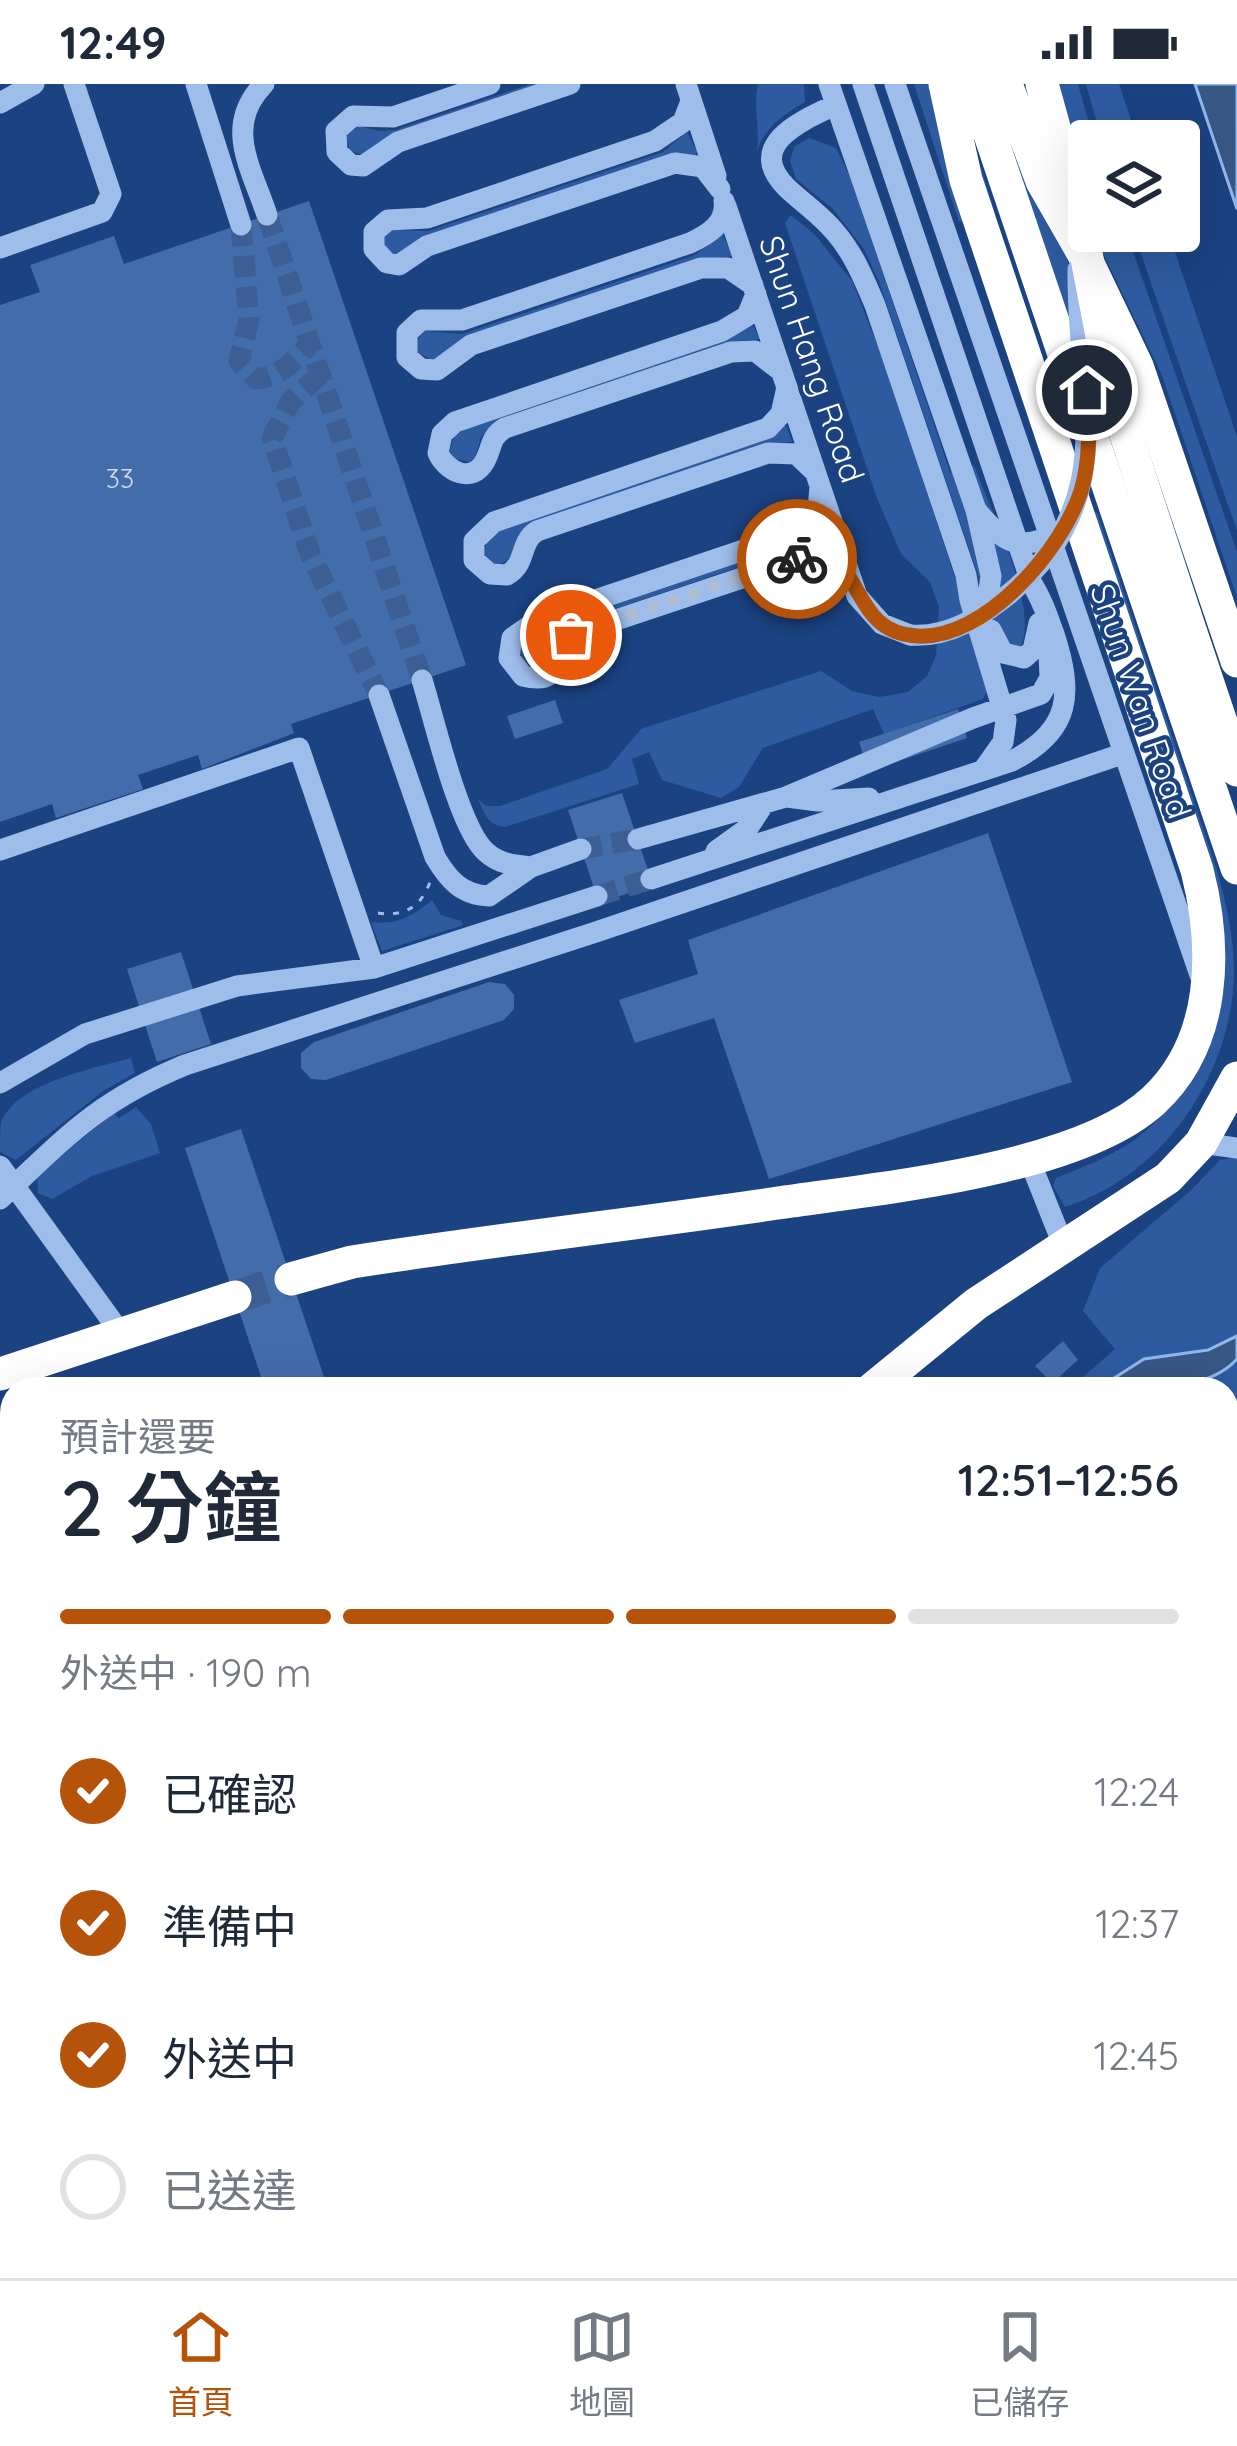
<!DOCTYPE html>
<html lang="zh-TW">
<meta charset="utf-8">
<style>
:root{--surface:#fff;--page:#f6f6f7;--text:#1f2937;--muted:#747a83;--line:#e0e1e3;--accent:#b45309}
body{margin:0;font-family:Quicksand,"Noto Sans TC",sans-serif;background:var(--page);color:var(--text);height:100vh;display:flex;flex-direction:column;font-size:45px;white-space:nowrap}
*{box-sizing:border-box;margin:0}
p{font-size:39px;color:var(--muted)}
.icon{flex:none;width:66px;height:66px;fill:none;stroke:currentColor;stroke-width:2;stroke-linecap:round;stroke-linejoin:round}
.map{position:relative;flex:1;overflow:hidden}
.sheet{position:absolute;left:0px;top:1293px;width:1239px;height:903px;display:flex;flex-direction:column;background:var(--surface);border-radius:36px 36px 0 0;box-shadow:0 12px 48px #0002}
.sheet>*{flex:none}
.fabs{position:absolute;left:1068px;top:36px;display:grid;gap:24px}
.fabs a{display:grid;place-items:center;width:132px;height:132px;border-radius:12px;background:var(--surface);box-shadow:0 12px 48px #0002;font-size:60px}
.pin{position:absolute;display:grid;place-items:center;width:102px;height:102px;color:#fff;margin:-51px;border:6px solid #fff;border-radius:50%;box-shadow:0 3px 12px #0007}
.courier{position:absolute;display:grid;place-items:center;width:120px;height:120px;margin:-60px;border:9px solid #b45309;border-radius:50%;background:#fff;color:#222;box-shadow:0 3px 15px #0007}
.summary em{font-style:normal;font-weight:600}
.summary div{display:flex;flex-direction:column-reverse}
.summary{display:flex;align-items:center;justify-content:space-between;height:204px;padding:0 60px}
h1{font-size:78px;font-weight:600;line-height:90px}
.bar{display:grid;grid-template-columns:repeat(4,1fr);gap:18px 12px;align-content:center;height:144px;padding:0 60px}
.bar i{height:15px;border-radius:9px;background:var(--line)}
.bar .selected{background:var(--accent)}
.bar p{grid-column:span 4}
ol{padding:0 60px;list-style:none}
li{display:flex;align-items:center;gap:36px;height:132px}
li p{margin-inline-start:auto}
li .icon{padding:12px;border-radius:50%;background:var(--accent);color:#fff;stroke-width:4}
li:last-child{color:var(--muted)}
li i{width:66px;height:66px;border:6px solid var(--line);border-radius:50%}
.status{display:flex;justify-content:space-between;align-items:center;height:84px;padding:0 60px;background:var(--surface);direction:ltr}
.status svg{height:33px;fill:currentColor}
.tabs{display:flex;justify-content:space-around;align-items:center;height:168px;border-top:3px solid var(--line);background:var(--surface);font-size:33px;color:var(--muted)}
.tabs a{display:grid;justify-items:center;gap:6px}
.tabs .selected{color:var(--accent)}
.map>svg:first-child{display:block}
.green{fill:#2e5ba0}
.water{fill:#395785;stroke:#91b7ec;stroke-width:3}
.building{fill:#436cab}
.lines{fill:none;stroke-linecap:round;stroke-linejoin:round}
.minor-tunnel{stroke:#3d5e94;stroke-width:21;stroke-dasharray:21 10;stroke-linecap:butt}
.highway-tunnel{stroke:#3d5e94;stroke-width:33;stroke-dasharray:33 16;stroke-linecap:butt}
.path{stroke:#9ebdea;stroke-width:3;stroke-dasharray:6 9;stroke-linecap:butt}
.minor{stroke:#9ebdea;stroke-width:21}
.highway{stroke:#fff;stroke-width:33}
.minor-bridge{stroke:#9ebdea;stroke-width:21}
.highway-bridge{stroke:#fff;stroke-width:33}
.done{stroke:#afbdd3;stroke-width:12;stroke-dasharray:0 21.6}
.route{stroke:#b45309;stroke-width:15}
.labels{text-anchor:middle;stroke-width:9;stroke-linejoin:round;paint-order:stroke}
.number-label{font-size:27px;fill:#d0daea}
.street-label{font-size:33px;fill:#fff;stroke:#1b4281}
</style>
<div class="status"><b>12:49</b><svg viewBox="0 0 49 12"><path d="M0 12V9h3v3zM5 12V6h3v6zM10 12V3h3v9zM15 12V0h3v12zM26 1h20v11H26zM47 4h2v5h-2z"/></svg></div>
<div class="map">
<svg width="1237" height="2194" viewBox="0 0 1237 2194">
<rect width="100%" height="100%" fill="#1b4281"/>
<path class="green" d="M 531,0 L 551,0 L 363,71 L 350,67 L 346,52 L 359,42 L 379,47 L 395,46 Z
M 758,0 L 804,0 L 805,18 C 783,31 766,42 757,67 C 760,44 753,23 758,0 Z
M 914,0 L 955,0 L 994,126 L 959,138 Z
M 987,0 L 1066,165 L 1082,283 Z
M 1028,0 L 1078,0 L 1094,57 L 1089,57 L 1089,141 Z
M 1086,0 L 1119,0 L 1138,57 L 1102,57 Z
M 687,48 L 697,68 L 695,71 L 677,71 L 390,173 L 380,157 L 388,146 L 428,147 L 663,68 Z
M 809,54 L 836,64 L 851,95 L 950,388 L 974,381 C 989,422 1041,527 1020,564 L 1009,562 L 998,551 L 879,198 L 864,165 L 832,124 L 796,95 L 790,77 L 794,63 Z
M 791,131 L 815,151 L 852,197 L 880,268 L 965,523 L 987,607 L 983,615 L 884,650 L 873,625 L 763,664 L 739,703 L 721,714 L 662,696 L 649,668 L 632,675 L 639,700 L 505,743 C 487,740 485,731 478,715 L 486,722 L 500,722 L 607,685 L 641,645 L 821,587 L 852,607 L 879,613 L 908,608 L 927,592 L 936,572 L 939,523 L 930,498 L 901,470 L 877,414 L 785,139 Z
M 1092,147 L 1126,147 L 1237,468 L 1237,514 L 1162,291 Z
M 1133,147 L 1168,147 L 1237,353 L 1237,447 Z
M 722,150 L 732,171 L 729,173 L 709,174 L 457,259 L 432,276 L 416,268 L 415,258 L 425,247 L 462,250 L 695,171 Z
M 753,242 L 760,255 L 737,257 L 492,341 L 481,353 L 475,373 L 469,378 L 454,375 L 450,367 L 454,352 L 470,341 Z
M 786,341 L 792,358 L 773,359 L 527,442 C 512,455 517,478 496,481 L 485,471 C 484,456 493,451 505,443 L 768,355 Z
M 1097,428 L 1217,786 C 1226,819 1234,852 1234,887 C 1233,989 1164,1092 1065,1123 L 1053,1102 L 1056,1094 C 1096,1078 1141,1061 1167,1024 C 1189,995 1202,955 1218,922 L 1091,430 Z
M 819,441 L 823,442 L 826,461 L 804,461 L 567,541 L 553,550 L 545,578 L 537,584 L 528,583 L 519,570 L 523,558 L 540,546 L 795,460 Z
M 432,816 L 441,831 L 461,837 L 463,841 L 382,867 L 371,838 C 398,841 411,833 432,816 Z
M 131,974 L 135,989 L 103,1007 L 16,1076 L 0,1068 C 0,1059 0,1047 1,1039 C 15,999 95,984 131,974 Z
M 136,1023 L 151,1040 L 160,1069 L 92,1092 L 52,1115 L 38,1109 L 37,1091 L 114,1029 L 119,1034 Z
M 1237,1073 L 1237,1409 L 1227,1416 L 1227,1305 L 1069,1305 L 1115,1265 L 1083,1227 L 1100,1184 L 1189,1108 L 1220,1076 Z
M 1227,1688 L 1237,1693 L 1237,1807 L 1227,1818 Z
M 1237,2068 L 1237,2194 L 1102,2194 L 1113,2184 L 1227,2184 L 1227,2077 Z"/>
<path class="water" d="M 1195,0 L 1237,0 L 1237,125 Z
M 1237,1252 L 1237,1275 C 1207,1309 1139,1305 1097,1305 L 1144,1275 L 1208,1266 Z"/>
<path class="building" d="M 309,117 L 466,581 L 291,640 L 294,649 L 202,685 L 198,671 L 138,691 L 143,705 L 56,734 L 52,720 L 0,738 L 0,221 L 40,208 L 30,181 L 114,152 L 124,180 Z
M 555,616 L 563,639 L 515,655 L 507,632 Z
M 958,625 L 967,654 L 869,687 L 859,658 Z
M 622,709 L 653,801 L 599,819 L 568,726 Z
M 988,749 L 1072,998 L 769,1095 L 714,934 L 635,959 L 619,916 L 698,890 L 688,856 Z
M 181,868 L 211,960 L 157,978 L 127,885 Z
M 489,898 L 505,900 L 514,911 L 514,925 L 504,936 L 326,996 L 311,995 L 301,984 L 301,969 L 314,958 Z
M 241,1045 L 328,1305 L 265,1305 L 185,1064 Z
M 1063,1257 L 1078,1276 L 1052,1299 L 1035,1282 Z
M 1237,1456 L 1237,1513 L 1232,1515 L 1227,1500 L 1227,1459 Z
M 12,1826 L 12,1890 L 0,1894 L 0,1830 Z
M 12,1907 L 12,1972 L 0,1976 L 0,1911 Z
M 1237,1926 L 1237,1987 L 1227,1991 L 1227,1930 Z
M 12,2025 L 12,2081 L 2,2084 L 0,2029 Z
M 12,2132 L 12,2155 L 0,2165 L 0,2142 Z
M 564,2184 L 624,2184 L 627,2194 L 567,2194 Z"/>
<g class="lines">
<path class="minor-tunnel" d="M 267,131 L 422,596
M 241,141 L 249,235 L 239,277 L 256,295 C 280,294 294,276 310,260
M 320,291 L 291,317 L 272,354 L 311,472 L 379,611
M 581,765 L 638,755
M 597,812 L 651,795"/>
<path class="highway-tunnel" d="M 235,1213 L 291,1195"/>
<path class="path" d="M 378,829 C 404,833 421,823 430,798
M 1227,1923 L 1237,1920"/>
<path class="minor" d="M 196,0 L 241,141
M 264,0 C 223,42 251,83 267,131
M 490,0 L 393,33 L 353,32 L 336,47 L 337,68 L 351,81 L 363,82 L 398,58 L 570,0
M 686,0 L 716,92
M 829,0 L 976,426 L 991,492 L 986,527
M 895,0 L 1200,891
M 691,17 L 683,38 L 655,57 L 427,134 L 388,136 L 374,148 L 374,165 L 387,179 L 399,181 L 427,162 L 675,79 L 703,83 L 720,105
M 0,19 L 34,0
M 835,21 C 803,36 743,61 787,104 C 803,119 821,131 835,148 C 854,170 864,195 875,221 L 966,491 L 970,516 L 1006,636 L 1003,658 L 984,685
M 724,117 C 727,139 709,150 690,159 L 462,236 L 421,236 L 407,249 L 407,273 L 421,285 L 437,286 L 471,261 L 701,184 L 728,184 L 753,201
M 726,122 L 857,512 L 882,540 L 910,551
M 0,164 L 102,128 L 111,110 L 74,0
M 756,210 L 747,232 L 722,247 L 455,338 L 442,350 L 438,369 C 446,387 472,401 485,377 C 493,362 489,354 505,344 L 731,268 L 755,267 L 781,287
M 787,303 L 781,330 L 768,344 L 494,438 L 474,457 L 474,476 L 490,490 L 507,491 C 527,480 519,458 537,447 L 768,369 L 796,370 L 815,388
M 820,402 L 818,427 L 794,449 L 539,535 L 512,554 L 509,574 L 523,592 C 567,603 550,568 571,551 L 799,475 L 828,474 L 850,491
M 991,546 L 1003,569 L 1024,574 L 1033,566 L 1039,539
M 422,596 C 434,634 459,745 486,768 C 499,780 513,781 531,783
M 379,611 L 435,773 C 448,795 461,811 489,812 L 531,783 L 581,765
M 787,713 L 818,717 L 869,714
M 638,755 L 786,713 L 973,634 L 1041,610 L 1050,594 L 1049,568
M 0,766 L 299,664 L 374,884
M 716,767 L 748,744 L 763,721
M 651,795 L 1012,677 C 1072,646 1073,609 1054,550 C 1047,531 1042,515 1031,498 L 863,0
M 0,999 L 85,950 L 237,902 L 374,884 L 597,812
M 1201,1059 L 1237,1064
M 1029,1075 L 1064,1163
M 0,1082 L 122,1251
M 0,1115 C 67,1052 98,1017 185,981 L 596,848 L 1122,670
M 0,1357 L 12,1361
M 0,1431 L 12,1425
M 1227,1435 L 1237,1432
M 0,1473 L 12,1511
M 0,1538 L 12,1536
M 0,1596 L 12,1592
M 1227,1641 L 1227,1660
M 0,1669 L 12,1652
M 1,1810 L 12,1793
M 1227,1828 L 1237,1817
M 0,1999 L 12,1994
M 0,2119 L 2,2124
M 884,2184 L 917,2189 L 923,2194
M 1025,2194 L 1047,2184"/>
<path class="highway" d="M 973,0 L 1237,784
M 1006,0 L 1042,97 L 1082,167 L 1137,282 L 1237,577
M 1042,0 L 1079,133
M 1185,531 L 1237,686
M 291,1195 L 352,1178 C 493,1156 636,1140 778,1119 C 879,1104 1078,1086 1153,1017 C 1217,958 1217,864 1197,786 L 966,96 L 945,0
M 0,1290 L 235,1213
M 872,1305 L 976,1220 L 1168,1094 L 1201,1059 L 1237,994
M 0,1691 L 12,1693
M 1227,1884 L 1237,1885
M 1227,2053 L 1237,2043
M 114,2194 L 125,2184
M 1077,2194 L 1087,2184"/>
<path class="minor-bridge" d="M 976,426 C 1005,461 1019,468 1061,448
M 910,551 C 949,554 980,533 1009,510 C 1124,415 1076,310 1078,185"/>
<path class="highway-bridge" d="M 1079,133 L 1114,314 L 1185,531"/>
</g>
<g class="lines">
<path class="done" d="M 571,551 L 797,475"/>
<path class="route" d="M 797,475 C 869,457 843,548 917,552 C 985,556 1062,466 1081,407 C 1091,374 1089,339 1087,306"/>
</g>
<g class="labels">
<g class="number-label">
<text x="120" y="404">33</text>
</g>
<g class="street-label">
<text transform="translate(812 275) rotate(71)" y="12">Shun Hang Road</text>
<text transform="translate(1141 617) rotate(71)" y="12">Shun Wan Road</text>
</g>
</g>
</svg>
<div class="fabs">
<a><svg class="icon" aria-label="layers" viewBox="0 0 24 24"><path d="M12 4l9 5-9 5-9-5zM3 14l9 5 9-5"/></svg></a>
</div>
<div class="pin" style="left:571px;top:551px;background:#ea580c"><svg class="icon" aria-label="bag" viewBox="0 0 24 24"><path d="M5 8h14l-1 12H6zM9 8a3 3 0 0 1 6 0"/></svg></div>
<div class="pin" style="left:1087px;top:306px;background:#1f2937"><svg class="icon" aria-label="home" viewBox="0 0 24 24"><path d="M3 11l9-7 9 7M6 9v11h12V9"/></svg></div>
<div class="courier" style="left:797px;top:475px"><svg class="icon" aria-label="bike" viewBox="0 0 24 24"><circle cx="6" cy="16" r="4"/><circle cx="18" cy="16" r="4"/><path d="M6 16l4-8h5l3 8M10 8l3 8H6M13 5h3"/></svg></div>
<section class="sheet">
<div class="summary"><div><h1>2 分鐘</h1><p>預計還要</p></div><em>12:51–12:56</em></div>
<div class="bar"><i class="selected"></i><i class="selected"></i><i class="selected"></i><i></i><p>外送中 · 190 m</p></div>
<ol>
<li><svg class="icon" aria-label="check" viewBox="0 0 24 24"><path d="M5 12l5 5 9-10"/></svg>已確認<p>12:24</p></li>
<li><svg class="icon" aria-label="check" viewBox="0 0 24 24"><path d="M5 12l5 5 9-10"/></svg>準備中<p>12:37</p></li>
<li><svg class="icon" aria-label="check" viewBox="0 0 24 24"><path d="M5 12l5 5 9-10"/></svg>外送中<p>12:45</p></li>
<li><i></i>已送達</li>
</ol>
</section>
</div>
<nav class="tabs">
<a class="selected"><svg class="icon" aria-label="home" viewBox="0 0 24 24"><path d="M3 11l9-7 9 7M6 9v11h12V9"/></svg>首頁</a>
<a><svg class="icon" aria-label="map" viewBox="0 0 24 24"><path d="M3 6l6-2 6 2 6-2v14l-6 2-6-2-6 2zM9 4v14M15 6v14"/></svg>地圖</a>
<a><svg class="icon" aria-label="saved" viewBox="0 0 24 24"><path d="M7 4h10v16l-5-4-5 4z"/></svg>已儲存</a>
</nav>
